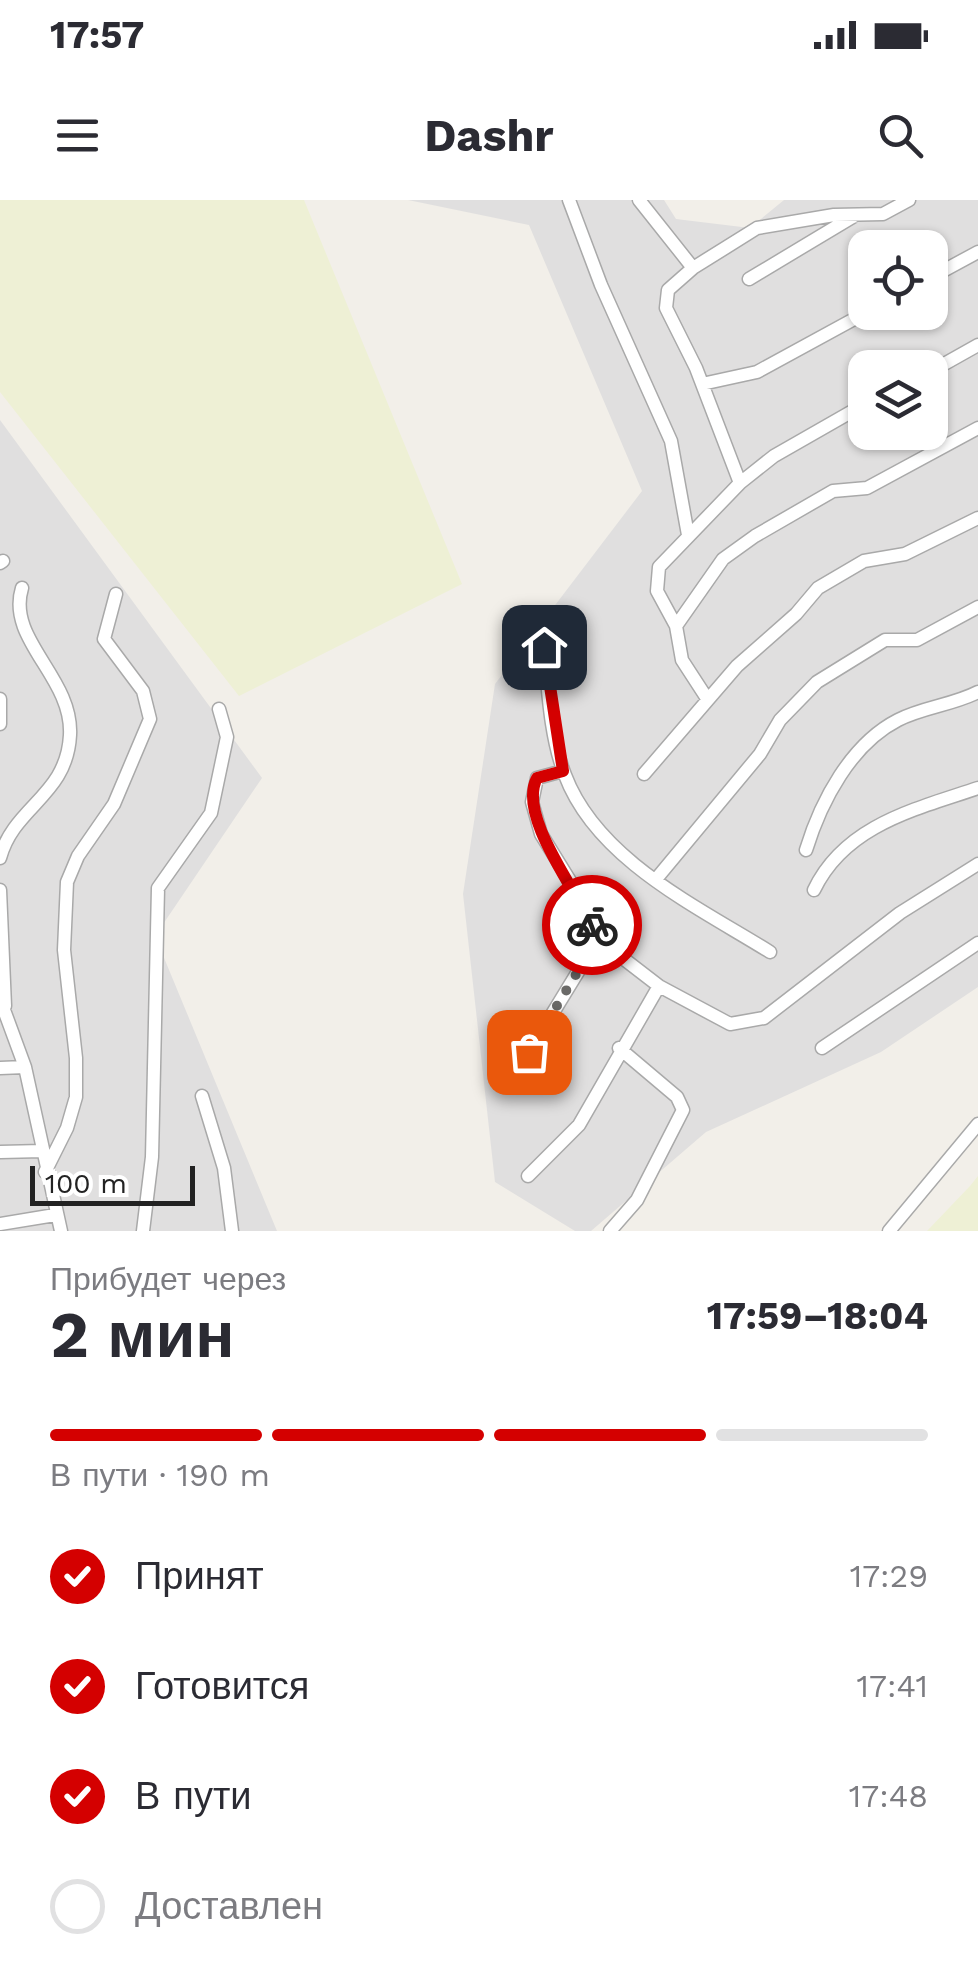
<!DOCTYPE html>
<html lang="ru">
<meta charset="utf-8">
<style>
:root{--surface:#fff;--page:#f7f7f7;--text:#2b2b33;--muted:#7c7c81;--line:#e1e1e2;--accent:#d40000}
body{margin:0;font-family:"Work Sans",sans-serif;background:var(--page);color:var(--text);height:100vh;display:flex;flex-direction:column;font-size:38px;white-space:nowrap}
*{box-sizing:border-box;margin:0}
p{font-size:32px;color:var(--muted)}
.icon{flex:none;width:55px;height:55px;fill:none;stroke:currentColor;stroke-width:2;stroke-linecap:round;stroke-linejoin:round}
.map{position:relative;height:1031px;overflow:hidden}
.details{display:flex;flex-direction:column;background:var(--surface);flex:1}
.details>*{flex:none}
.tools{position:absolute;left:848px;top:30px;display:grid;gap:20px}
.tools a{display:grid;place-items:center;width:100px;height:100px;border-radius:20px;background:var(--surface);box-shadow:0 2px 8px #0004;font-size:50px}
.scale{position:absolute;left:30px;bottom:25px;width:165px;box-sizing:border-box;padding-left:10px;border:5px solid #222;border-top:0;font-size:28px;line-height:35px;white-space:nowrap;color:#222;-webkit-text-stroke:8px #fff;paint-order:stroke}
.pin{position:absolute;display:grid;place-items:center;width:85px;height:85px;color:#fff;margin:-42px;border-radius:20px;box-shadow:0 5px 15px #0006}
.courier{position:absolute;display:grid;place-items:center;width:100px;height:100px;margin:-50px;border:8px solid #d40000;border-radius:50%;background:#fff;color:#222;box-shadow:0 2px 12px #0007}
.summary em{font-style:normal;font-weight:700}
.summary div{display:flex;flex-direction:column-reverse}
.summary{display:flex;align-items:center;justify-content:space-between;height:170px;padding:0 50px}
h1{font-size:65px;font-weight:700;line-height:75px}
.bar{display:grid;grid-template-columns:repeat(4,1fr);gap:15px 10px;align-content:center;height:120px;padding:0 50px}
.bar i{height:12px;border-radius:8px;background:var(--line)}
.bar .selected{background:var(--accent)}
.bar p{grid-column:span 4}
ol{padding:0 50px;list-style:none}
li{display:flex;align-items:center;gap:30px;height:110px}
li p{margin-inline-start:auto}
li .icon{padding:10px;border-radius:50%;background:var(--accent);color:#fff;stroke-width:4}
li:last-child{color:var(--muted)}
li i{width:55px;height:55px;border:5px solid var(--line);border-radius:50%}
.status{display:flex;justify-content:space-between;align-items:center;height:70px;padding:0 50px;background:var(--surface);direction:ltr}
.status svg{height:28px;fill:currentColor}
header{display:flex;justify-content:space-between;align-items:center;height:130px;padding:0 50px;background:var(--surface);font-size:45px;font-weight:700}
.map>svg:first-child{display:block}
.residential{fill:#e0dfdf;fill-rule:evenodd}
.farmland{fill:#eef0d5}
.lines{fill:none;stroke-linecap:round;stroke-linejoin:round}
.minor-casing{stroke:#a9a9a9;stroke-width:15}
.minor{stroke:#fff;stroke-width:12}
.done{stroke:#6b6a68;stroke-width:10;stroke-dasharray:0 18}
.route{stroke:#d40000;stroke-width:12}
</style>
<div class="status"><b>17:57</b><svg viewBox="0 0 49 12"><path d="M0 12V9h3v3zM5 12V6h3v6zM10 12V3h3v9zM15 12V0h3v12zM26 1h20v11H26zM47 4h2v5h-2z"/></svg></div>
<header><svg class="icon" aria-label="menu" viewBox="0 0 24 24"><path d="M4 6h16M4 12h16M4 18h16"/></svg>Dashr<svg class="icon" aria-label="search" viewBox="0 0 24 24"><circle cx="10" cy="10" r="6"/><path d="M15 15l6 6"/></svg></header>
<div class="map">
<svg width="978" height="1031" viewBox="0 0 978 1031">
<rect width="100%" height="100%" fill="#f2efe9"/>
<path class="residential" d="M 408,0 L 664,0 L 676,19 L 750,28 L 784,0 L 978,0 L 978,787 L 881,852 L 706,932 L 591,1031 L 575,1031 L 495,982 L 463,694 L 495,484 L 642,291 L 529,25 ZM 865,48 L 930,48 L 930,112 L 865,112 ZM 865,168 L 930,168 L 930,232 L 865,232 Z
M 0,220 L 262,578 L 155,736 L 277,1031 L 0,1031 Z"/>
<path class="farmland" d="M 0,0 L 304,0 L 462,384 L 239,496 L 0,192 Z
M 978,976 L 978,1031 L 927,1031 L 970,986 Z"/>
<g class="lines">
<defs>
<path id="minor" d="M 569,0 L 601,85 L 671,241 L 688,335
M 639,0 L 693,68 L 668,90 L 666,108 L 696,168 L 740,283
M 693,68 L 757,28 L 834,15 L 883,14 L 909,0
M 930,78 L 978,52
M 749,79 L 854,16
M 930,172 L 978,145
M 702,184 L 757,172 L 867,112
M 0,363 L 3,361
M 676,426 L 657,391 L 659,367 L 740,283 L 774,256 L 865,204
M 544,447 C 548,488 550,537 565,575 C 597,660 698,707 770,752
M 0,499 L 0,524
M 708,500 L 682,460 L 676,426 L 723,359 L 755,336 L 833,291 L 867,288 L 978,228
M 563,571 L 537,578 L 532,602 L 541,634 L 578,694 L 598,739 L 659,786 L 730,824 L 764,818 L 900,713 L 978,664
M 644,574 L 737,466 L 796,414 L 818,388 L 864,361 L 905,354 L 978,318
M 806,650 C 821,601 851,544 898,520 C 923,507 953,505 978,492
M 0,658 C 14,606 67,596 70,535 C 73,477 6,440 22,388
M 657,678 L 760,554 L 780,520 L 817,482 L 885,440 L 917,440 L 978,407
M 0,690 L 5,806
M 814,690 C 845,625 916,609 978,588
M 0,799 L 25,867 L 61,1031
M 822,848 L 978,743
M 0,868 L 25,867
M 509,876 L 529,852 L 598,739
M 202,896 L 224,968 L 232,1031
M 0,952 L 42,951
M 45,972 L 67,928 L 76,897 L 76,858 L 64,750 L 67,682 L 78,656 L 114,604 L 150,519 L 143,491 L 104,439 L 116,394
M 528,976 L 579,925 L 659,786
M 0,1024 L 55,1015
M 143,1031 L 152,957 L 158,688 L 211,613 L 227,537 L 219,509
M 610,1031 L 637,1000 L 683,910 L 677,897 L 619,848
M 889,1031 L 978,924"/>
</defs>
<use href="#minor" class="minor-casing"/>
<use href="#minor" class="minor"/>
</g>
<g class="lines">
<path class="done" d="M 529,852 L 598,738 L 592,725"/>
<path class="route" d="M 544,447 L 563,571 L 537,578 C 517,615 576,690 592,725"/>
</g>
</svg>
<div class="tools">
<a><svg class="icon" aria-label="locate" viewBox="0 0 24 24"><circle cx="12" cy="12" r="6"/><path d="M12 2v4M12 18v4M2 12h4M18 12h4"/></svg></a>
<a><svg class="icon" aria-label="layers" viewBox="0 0 24 24"><path d="M12 4l9 5-9 5-9-5zM3 14l9 5 9-5"/></svg></a>
</div>
<div class="scale">100 m</div>
<div class="pin" style="left:529px;top:852px;background:#ea580c"><svg class="icon" aria-label="bag" viewBox="0 0 24 24"><path d="M5 8h14l-1 12H6zM9 8a3 3 0 0 1 6 0"/></svg></div>
<div class="pin" style="left:544px;top:447px;background:#1f2937"><svg class="icon" aria-label="home" viewBox="0 0 24 24"><path d="M3 11l9-7 9 7M6 9v11h12V9"/></svg></div>
<div class="courier" style="left:592px;top:725px"><svg class="icon" aria-label="bike" viewBox="0 0 24 24"><circle cx="6" cy="16" r="4"/><circle cx="18" cy="16" r="4"/><path d="M6 16l4-8h5l3 8M10 8l3 8H6M13 5h3"/></svg></div>
</div>
<section class="details">
<div class="summary"><div><h1>2 мин</h1><p>Прибудет через</p></div><em>17:59–18:04</em></div>
<div class="bar"><i class="selected"></i><i class="selected"></i><i class="selected"></i><i></i><p>В пути · 190 m</p></div>
<ol>
<li><svg class="icon" aria-label="check" viewBox="0 0 24 24"><path d="M5 12l5 5 9-10"/></svg>Принят<p>17:29</p></li>
<li><svg class="icon" aria-label="check" viewBox="0 0 24 24"><path d="M5 12l5 5 9-10"/></svg>Готовится<p>17:41</p></li>
<li><svg class="icon" aria-label="check" viewBox="0 0 24 24"><path d="M5 12l5 5 9-10"/></svg>В пути<p>17:48</p></li>
<li><i></i>Доставлен</li>
</ol>
</section>
